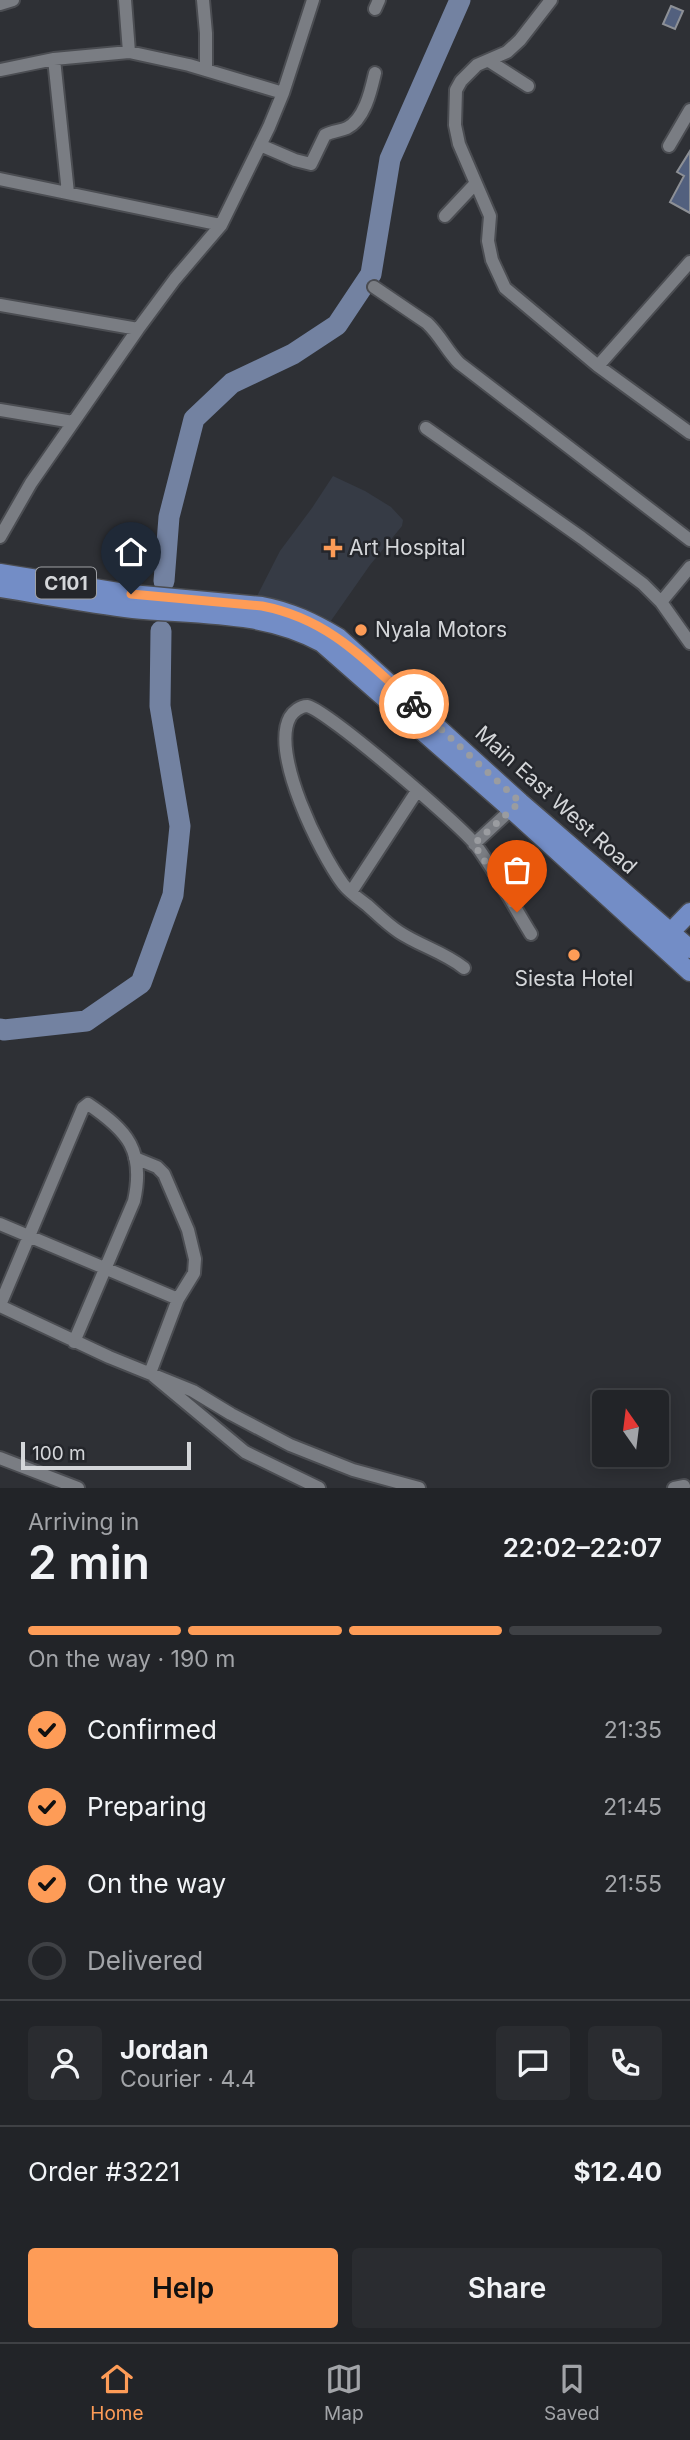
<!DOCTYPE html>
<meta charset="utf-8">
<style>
:root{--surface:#222428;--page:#2a2c30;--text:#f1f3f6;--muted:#a2a4a8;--line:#3f4145;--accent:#fe9c57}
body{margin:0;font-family:Inter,sans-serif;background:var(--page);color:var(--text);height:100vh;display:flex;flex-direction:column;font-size:26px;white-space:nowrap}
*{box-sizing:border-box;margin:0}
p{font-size:23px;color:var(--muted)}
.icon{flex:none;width:38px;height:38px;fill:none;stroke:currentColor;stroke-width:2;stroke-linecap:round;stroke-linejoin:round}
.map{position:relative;height:1488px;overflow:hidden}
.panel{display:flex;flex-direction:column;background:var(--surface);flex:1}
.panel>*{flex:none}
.needle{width:46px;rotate:346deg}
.tools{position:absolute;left:592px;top:1390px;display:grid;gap:14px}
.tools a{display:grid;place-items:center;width:77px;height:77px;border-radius:7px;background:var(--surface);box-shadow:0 4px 18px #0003,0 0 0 2px var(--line);font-size:35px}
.scale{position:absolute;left:21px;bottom:18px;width:170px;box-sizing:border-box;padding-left:7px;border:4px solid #d4d6d9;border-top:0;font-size:19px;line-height:24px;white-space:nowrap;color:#d4d6d9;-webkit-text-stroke:5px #24262b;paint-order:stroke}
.pin{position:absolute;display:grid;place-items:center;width:60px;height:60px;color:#fff;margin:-72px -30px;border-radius:50% 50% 50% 0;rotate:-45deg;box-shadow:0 0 7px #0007}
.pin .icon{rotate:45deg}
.courier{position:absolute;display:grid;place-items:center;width:70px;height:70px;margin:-35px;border:5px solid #fe9c57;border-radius:50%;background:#fff;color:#222;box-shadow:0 2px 9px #0007}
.head em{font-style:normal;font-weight:600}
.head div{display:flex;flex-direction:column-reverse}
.head{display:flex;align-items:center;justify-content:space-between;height:119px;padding:0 28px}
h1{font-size:46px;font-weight:600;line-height:52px}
.bar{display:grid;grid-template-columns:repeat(4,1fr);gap:10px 7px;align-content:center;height:84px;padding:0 28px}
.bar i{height:9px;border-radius:5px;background:var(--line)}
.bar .current{background:var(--accent)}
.bar p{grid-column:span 4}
.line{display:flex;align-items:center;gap:18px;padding:0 28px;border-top:2px solid var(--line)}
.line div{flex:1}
.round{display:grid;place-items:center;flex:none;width:74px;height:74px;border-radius:7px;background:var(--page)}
ol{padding:0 28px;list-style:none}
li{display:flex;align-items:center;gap:21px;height:77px}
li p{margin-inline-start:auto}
li .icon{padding:7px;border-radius:50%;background:var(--accent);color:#111;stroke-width:4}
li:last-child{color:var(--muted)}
li i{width:38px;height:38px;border:4px solid var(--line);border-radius:50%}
.primary-button{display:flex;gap:14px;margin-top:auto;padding:14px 28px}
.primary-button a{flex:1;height:80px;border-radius:7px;background:var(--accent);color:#111;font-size:28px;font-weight:600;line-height:80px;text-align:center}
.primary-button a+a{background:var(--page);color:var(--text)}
.menu{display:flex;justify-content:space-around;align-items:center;height:98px;border-top:2px solid var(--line);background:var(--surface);font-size:19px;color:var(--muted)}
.menu a{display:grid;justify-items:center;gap:4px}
.menu .current{color:var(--accent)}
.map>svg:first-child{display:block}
.built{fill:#363b45}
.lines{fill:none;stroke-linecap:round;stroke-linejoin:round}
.river{stroke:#7382a1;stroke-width:21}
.building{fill:#52607e;stroke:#8d9096;stroke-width:2}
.street-casing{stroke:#4b4d52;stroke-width:16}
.primary-casing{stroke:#4b4d52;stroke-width:21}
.street{stroke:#7a7d83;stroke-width:12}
.primary{stroke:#738dc6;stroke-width:18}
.done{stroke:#9a9ca0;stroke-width:7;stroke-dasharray:0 12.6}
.route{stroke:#fe9c57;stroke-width:9}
.poi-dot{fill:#fe9c57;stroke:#24262b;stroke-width:2.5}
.labels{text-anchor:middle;stroke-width:5;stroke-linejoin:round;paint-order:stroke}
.shield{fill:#24262b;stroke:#9fa1a5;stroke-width:2}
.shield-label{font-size:19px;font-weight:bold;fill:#d4d6d9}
.poi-label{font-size:21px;fill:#d4d6d9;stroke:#24262b;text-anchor:start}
.street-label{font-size:21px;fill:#d4d6d9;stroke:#24262b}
</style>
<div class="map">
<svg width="690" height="1488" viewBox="0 0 690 1488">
<rect width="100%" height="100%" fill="#2e3035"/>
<path class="built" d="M 333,476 L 365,491 L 391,507 L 403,520 L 402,526 L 370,565 L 328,625 L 255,600 L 280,551 L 312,508 Z"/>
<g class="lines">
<path class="river" d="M 164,581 L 169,517 L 194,419 L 232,383 L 293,354 L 337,325 L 371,274 L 390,159 L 460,0
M 0,1029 L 4,1030 L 86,1021 L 141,983 L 173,895 L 180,826 L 160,706 L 161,631"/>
</g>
<path class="building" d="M 671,6 L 683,11 L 675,29 L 663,24 Z
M 690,151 L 690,213 L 670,202 L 684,176 L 677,172 Z"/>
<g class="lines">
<defs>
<path id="street" d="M 125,0 L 129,52
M 203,0 L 206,33 L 206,70
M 551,0 L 520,40 L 507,52 L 477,65 L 461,81 L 456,90 L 455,125 L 459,144 L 490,216 L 488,241 L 492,260 L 505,288 L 598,366 L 690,433
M 0,4 L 13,0
M 375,9 L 379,0
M 54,59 L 68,193
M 489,61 L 528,86
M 0,70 L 54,59 L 129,52 L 189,65 L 283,93
M 260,145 L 295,160 L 311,164 L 325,135 C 332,131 340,131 347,128 C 365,119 371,90 375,73
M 669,146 L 690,110
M 0,179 L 221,225
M 445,216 L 475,184
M 374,287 L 427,323 C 440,335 447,351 459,363 L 690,540
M 0,305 L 138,329
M 598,366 L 690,262
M 0,410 L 73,422
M 426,428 L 582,538 L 643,584 L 661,602 L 690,643
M 0,537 L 31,483 L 138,329 L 175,279 L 221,225 L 269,127 L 283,93 L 313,0
M 661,602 L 690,567
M 474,844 L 515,806
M 351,892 L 417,791
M 464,968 C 444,952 420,946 399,932 C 388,925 377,914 367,905 C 359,899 349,892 343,884 C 320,853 270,753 290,717 C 293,712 300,706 307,706 C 326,709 459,824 475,844 C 496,872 513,905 531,934
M 135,1158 L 157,1167 L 164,1174 L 188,1230 L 195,1259 L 194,1273 L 178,1299 L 150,1373 L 245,1452 L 319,1488
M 0,1224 L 178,1299
M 0,1305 L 83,1108 L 88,1104 C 128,1131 145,1151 134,1201 L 74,1342
M 0,1306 L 109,1357 L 193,1391 L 231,1414 L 290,1445 L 353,1470 L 419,1488
M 0,1458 L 78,1488
M 674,1488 L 684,1486"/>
<path id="primary" d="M 0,573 L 131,594 L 262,606 C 290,611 314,623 338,637 L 520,802 L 690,949
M 0,588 C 44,595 89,604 133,609 C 197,615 265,611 322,643 L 512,810 L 690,972
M 663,940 L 690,912"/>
</defs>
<use href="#street" class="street-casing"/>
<use href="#primary" class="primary-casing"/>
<use href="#street" class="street"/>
<use href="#primary" class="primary"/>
</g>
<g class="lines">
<path class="done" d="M 414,704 L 520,802 L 474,844 L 517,912"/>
<path class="route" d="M 131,594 L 262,606 C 329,619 365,660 414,704"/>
</g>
<g class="poi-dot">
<path d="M329.5 537.5h7v7h7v7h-7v7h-7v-7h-7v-7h7z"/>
<circle cx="361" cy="630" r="7"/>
<circle cx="574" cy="955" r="7"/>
</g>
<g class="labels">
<rect class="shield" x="36" y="567.5" width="60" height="31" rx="5"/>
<g class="shield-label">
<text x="66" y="590">C101</text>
</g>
<g class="poi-label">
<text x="349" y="555">Art Hospital</text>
<text x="375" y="637">Nyala Motors</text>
<text x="574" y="986" text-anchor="middle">Siesta Hotel</text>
</g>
<g class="street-label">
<text transform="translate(556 800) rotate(42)" y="7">Main East West Road</text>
</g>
</g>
</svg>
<div class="tools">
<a><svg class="needle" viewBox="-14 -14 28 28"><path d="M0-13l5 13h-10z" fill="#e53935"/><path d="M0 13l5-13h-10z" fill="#a2a4a8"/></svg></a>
</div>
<div class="scale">100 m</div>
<div class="pin" style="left:517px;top:912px;background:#ea580c"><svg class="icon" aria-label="bag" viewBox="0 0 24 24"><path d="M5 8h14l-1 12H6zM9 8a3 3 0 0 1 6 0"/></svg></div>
<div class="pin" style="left:131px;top:594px;background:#1f2937"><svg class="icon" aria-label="home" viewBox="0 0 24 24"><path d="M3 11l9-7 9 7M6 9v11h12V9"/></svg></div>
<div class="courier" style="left:414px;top:704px"><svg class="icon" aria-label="bike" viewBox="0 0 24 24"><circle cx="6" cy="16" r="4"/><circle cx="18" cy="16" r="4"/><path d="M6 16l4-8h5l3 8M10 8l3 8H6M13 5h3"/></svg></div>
</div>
<section class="panel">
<div class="head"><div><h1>2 min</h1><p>Arriving in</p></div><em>22:02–22:07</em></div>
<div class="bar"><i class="current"></i><i class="current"></i><i class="current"></i><i></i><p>On the way · 190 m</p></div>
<ol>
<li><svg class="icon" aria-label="check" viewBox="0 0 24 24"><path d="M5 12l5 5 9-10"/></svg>Confirmed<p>21:35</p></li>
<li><svg class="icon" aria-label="check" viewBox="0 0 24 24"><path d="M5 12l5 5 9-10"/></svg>Preparing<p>21:45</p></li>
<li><svg class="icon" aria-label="check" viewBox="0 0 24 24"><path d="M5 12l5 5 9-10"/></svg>On the way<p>21:55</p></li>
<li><i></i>Delivered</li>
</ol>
<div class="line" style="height:126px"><a class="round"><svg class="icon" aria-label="person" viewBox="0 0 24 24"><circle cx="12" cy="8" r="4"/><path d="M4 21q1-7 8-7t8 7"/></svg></a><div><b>Jordan</b><p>Courier · 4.4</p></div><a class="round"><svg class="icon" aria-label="chat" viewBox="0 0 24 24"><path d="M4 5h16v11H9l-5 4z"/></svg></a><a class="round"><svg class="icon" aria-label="phone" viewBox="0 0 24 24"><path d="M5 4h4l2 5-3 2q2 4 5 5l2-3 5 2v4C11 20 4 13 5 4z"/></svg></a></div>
<div class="line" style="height:91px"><div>Order #3221</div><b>$12.40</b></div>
<div class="primary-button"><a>Help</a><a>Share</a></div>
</section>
<nav class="menu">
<a class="current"><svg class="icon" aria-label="home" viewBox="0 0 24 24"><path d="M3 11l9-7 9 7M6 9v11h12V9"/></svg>Home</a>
<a><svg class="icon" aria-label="map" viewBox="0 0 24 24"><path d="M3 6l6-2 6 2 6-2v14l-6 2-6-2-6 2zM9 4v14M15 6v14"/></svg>Map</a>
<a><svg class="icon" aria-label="saved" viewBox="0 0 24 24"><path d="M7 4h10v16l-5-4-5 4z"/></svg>Saved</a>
</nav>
